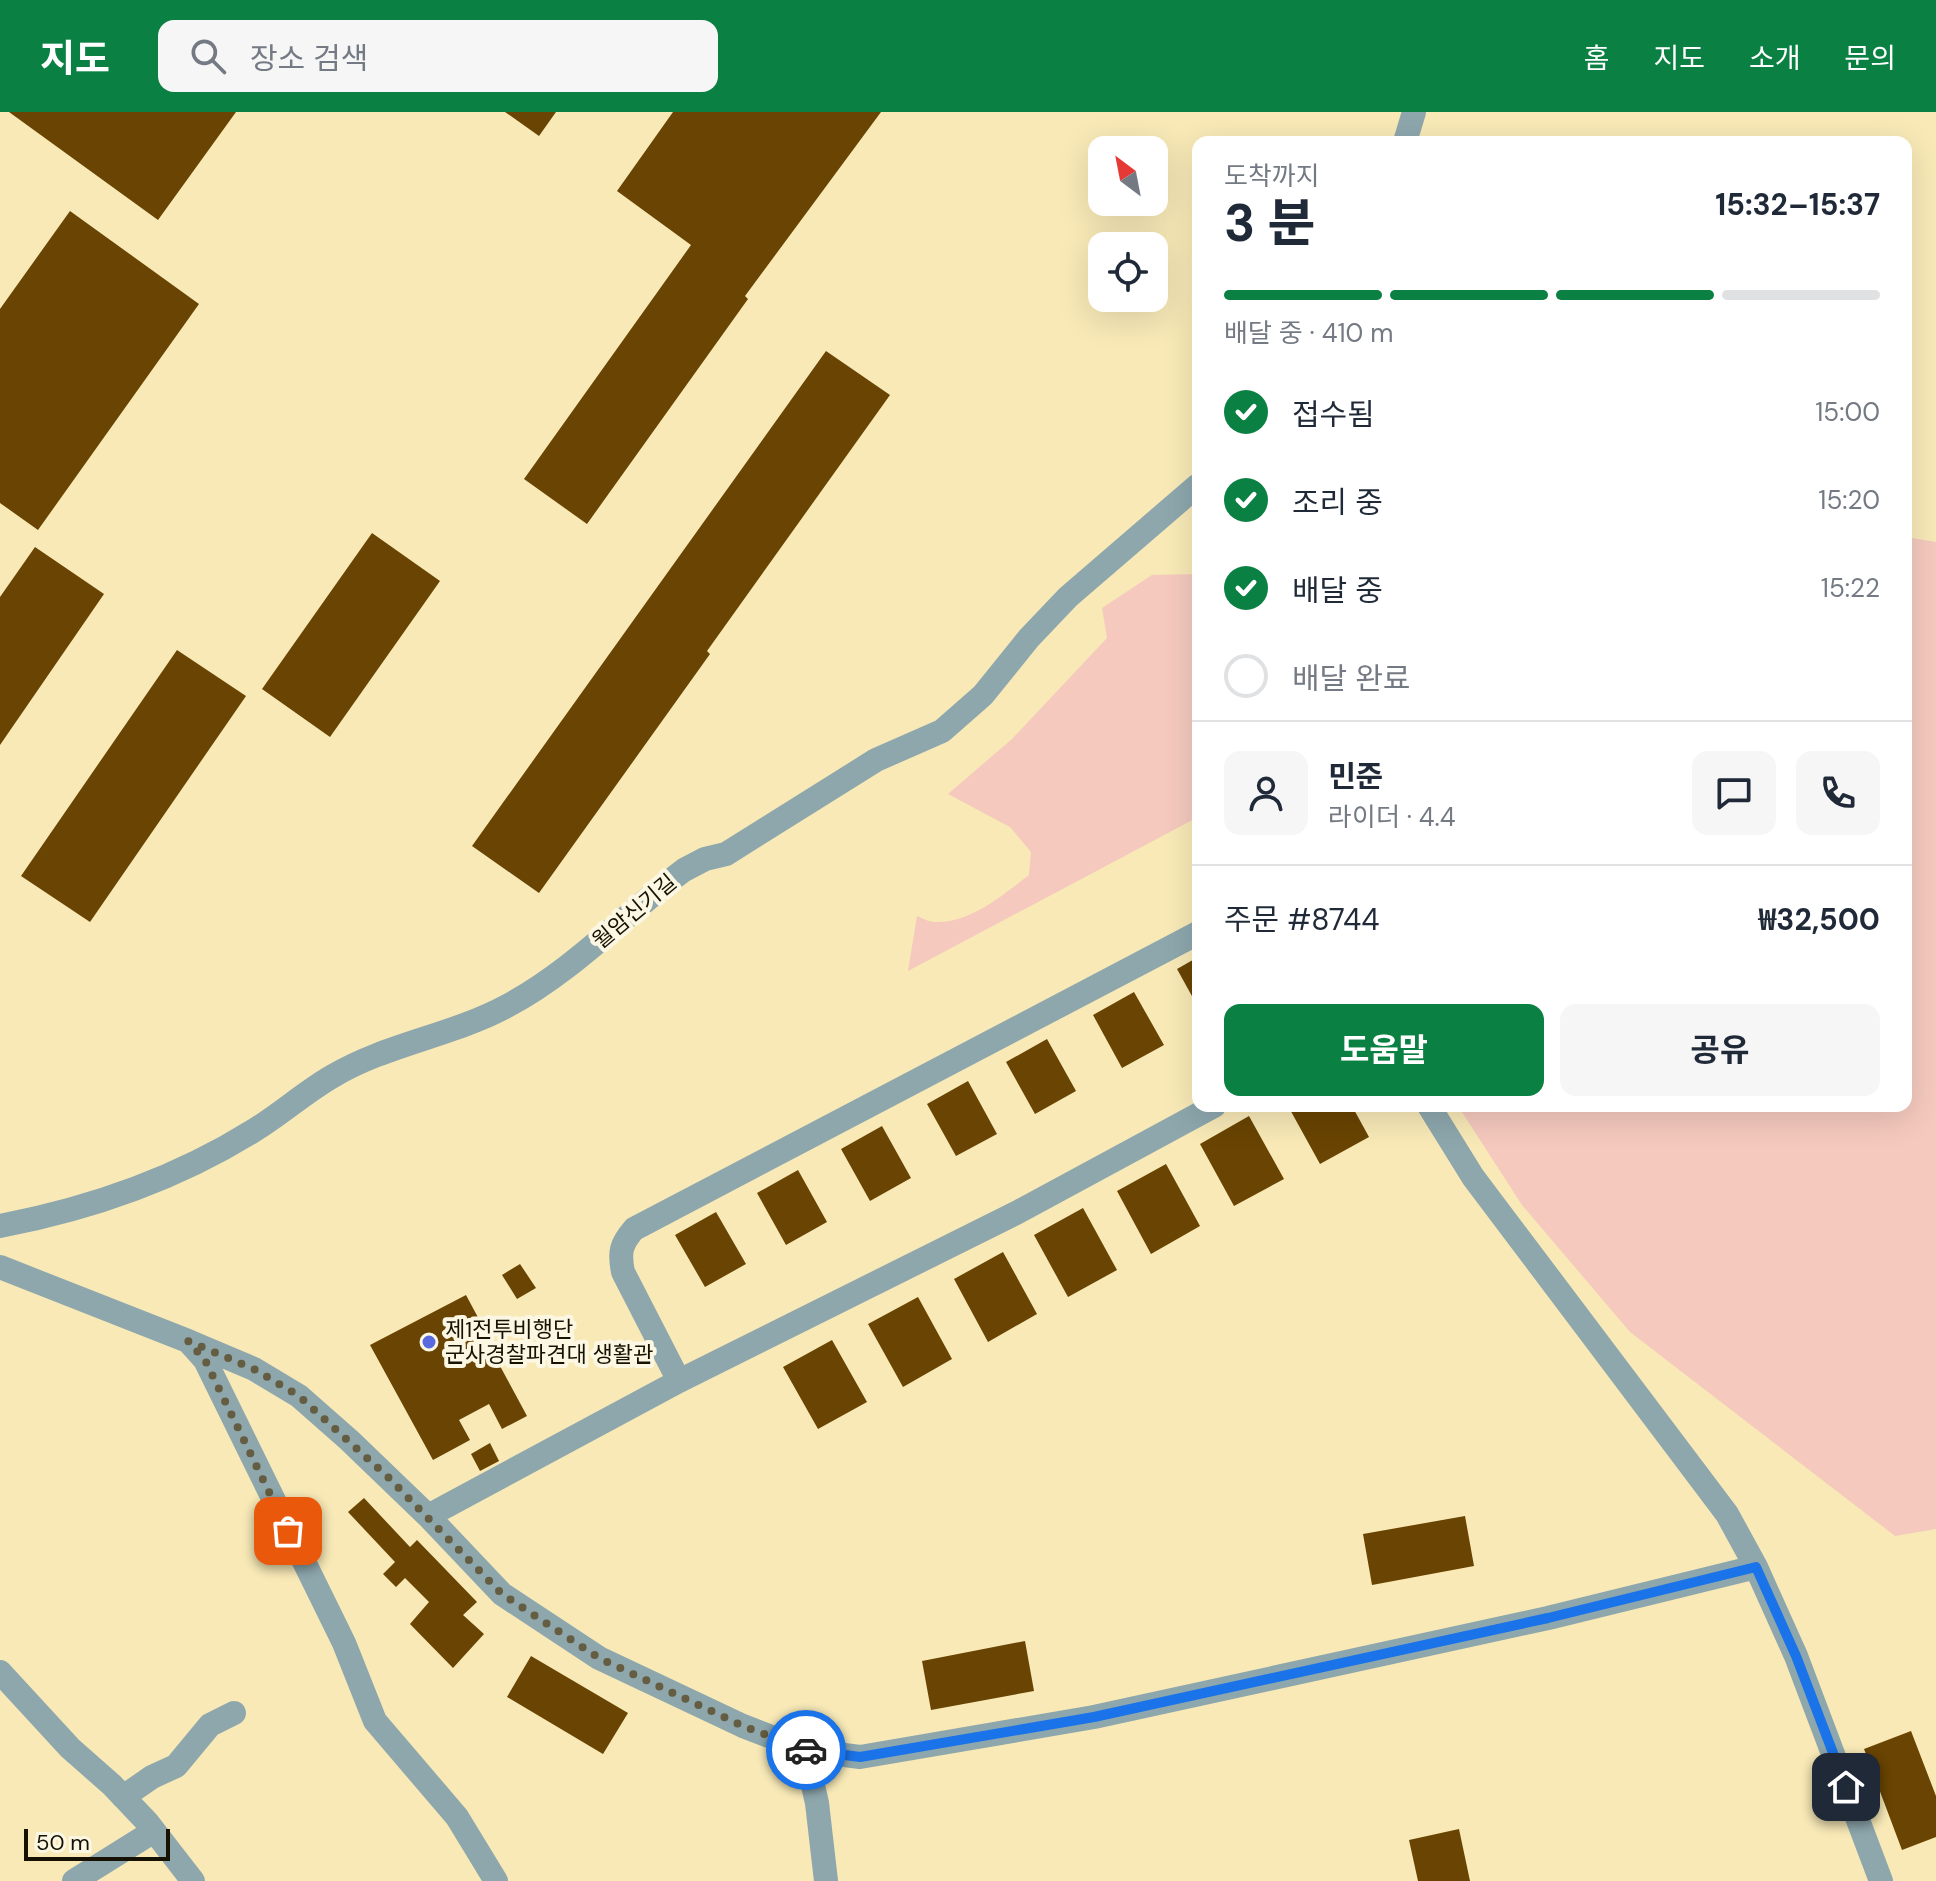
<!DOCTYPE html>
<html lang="ko">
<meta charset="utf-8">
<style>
:root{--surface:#fff;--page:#f6f6f7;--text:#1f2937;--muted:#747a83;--line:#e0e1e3;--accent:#0b8043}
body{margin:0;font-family:"DM Sans","Noto Sans KR",sans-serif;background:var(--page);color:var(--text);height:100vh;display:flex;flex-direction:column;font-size:30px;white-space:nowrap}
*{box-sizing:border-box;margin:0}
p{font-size:26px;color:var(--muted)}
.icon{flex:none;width:44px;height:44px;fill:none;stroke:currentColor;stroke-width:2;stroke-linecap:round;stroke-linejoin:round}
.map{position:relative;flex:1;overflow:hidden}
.panel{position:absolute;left:1192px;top:24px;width:720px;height:976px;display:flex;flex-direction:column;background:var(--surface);border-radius:16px;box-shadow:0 8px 32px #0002}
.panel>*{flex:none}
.needle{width:52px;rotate:328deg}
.fabs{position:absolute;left:1088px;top:24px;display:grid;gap:16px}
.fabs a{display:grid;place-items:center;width:80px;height:80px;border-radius:16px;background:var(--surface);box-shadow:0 8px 32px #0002;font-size:40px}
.scale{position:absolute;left:24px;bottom:20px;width:146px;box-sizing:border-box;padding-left:8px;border:4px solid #161101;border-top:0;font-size:22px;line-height:28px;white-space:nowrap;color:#161101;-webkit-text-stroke:6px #fcf7e3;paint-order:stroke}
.pin{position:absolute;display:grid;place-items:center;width:68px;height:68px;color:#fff;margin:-34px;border-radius:16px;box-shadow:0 4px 12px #0006}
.courier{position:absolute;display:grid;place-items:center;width:80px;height:80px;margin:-40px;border:6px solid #1a73e8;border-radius:50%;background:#fff;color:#222;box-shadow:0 2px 10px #0007}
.overview em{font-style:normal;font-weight:700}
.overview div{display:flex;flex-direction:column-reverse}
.overview{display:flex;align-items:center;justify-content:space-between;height:136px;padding:0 32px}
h1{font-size:52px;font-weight:700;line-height:60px}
.bar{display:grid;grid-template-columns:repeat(4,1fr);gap:12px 8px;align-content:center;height:96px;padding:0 32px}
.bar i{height:10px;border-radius:6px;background:var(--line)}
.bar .on{background:var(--accent)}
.bar p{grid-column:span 4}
.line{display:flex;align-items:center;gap:20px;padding:0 32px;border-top:2px solid var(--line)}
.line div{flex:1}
.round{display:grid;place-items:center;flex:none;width:84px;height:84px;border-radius:16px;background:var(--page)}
ol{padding:0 32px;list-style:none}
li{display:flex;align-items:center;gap:24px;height:88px}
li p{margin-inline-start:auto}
li .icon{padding:8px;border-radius:50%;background:var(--accent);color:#fff;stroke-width:4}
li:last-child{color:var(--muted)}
li i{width:44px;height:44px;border:4px solid var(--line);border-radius:50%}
.cta{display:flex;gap:16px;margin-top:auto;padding:16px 32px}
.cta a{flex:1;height:92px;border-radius:16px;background:var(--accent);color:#fff;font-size:32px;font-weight:700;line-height:92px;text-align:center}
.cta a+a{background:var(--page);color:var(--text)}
header{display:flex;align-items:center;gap:48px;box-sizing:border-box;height:112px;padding:0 40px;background:var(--accent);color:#fff}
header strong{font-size:38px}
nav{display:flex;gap:44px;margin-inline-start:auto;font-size:28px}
.search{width:560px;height:72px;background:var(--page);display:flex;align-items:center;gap:20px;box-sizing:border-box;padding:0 28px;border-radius:16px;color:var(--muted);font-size:30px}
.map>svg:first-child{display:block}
.green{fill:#f5c9be}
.building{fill:#694402}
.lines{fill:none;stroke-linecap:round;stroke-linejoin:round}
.minor{stroke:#8da7ad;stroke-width:24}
.done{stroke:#655d41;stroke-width:8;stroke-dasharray:0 14.4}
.route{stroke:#1a73e8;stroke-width:10}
.poi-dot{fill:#596ae1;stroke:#fcf7e3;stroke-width:3}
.labels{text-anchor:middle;stroke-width:8;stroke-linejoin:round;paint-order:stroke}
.street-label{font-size:22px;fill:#161101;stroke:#fcf7e3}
.poi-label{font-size:22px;fill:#161101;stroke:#fcf7e3;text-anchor:start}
</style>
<header>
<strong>지도</strong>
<div class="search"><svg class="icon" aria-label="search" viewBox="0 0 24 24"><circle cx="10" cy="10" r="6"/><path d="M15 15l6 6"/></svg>장소 검색</div>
<nav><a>홈</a><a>지도</a><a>소개</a><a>문의</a></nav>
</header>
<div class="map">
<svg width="1936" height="1769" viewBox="0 0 1936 1769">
<rect width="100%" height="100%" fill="#f8e9b7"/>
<path class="green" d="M 1906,425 L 1936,430 L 1936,1417 L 1895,1424 L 1630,1220 L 1522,1093 L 1458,994 L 1906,994 Z
M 1198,462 L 1198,705 L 908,859 L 917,804 C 922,806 929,810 935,810 C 969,812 1003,783 1029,763 L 1031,740 L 1010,715 L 948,682 L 1012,627 L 1107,526 L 1102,496 L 1152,463 Z"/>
<path class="building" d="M 9,0 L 236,0 L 158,108 Z
M 505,0 L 556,0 L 539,24 Z
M 673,0 L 881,0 L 745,184 L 748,187 L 587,412 L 524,367 L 691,133 L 617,79 Z
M 70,99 L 199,192 L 38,418 L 0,391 L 0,197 Z
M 826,239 L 890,283 L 707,539 L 710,542 L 539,781 L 472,734 Z
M 372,421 L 440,469 L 330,625 L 262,577 Z
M 35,435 L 104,482 L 0,633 L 0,485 Z
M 177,538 L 246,584 L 90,810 L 21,764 Z
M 1198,845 L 1198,895 L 1177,857 Z
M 1134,880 L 1164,933 L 1122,956 L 1093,903 Z
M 1047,927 L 1076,979 L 1035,1002 L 1006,950 Z
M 968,969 L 997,1022 L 956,1044 L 927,992 Z
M 1288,994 L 1352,994 L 1369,1025 L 1320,1052 Z
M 1249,1004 L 1284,1067 L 1234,1094 L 1200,1032 Z
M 882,1014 L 911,1066 L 870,1089 L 841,1037 Z
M 1166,1052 L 1200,1114 L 1151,1142 L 1117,1079 Z
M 798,1058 L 827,1110 L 786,1133 L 757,1081 Z
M 1083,1096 L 1117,1158 L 1068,1185 L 1034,1123 Z
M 716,1100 L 746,1152 L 705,1175 L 675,1123 Z
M 1003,1140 L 1037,1202 L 988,1230 L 954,1167 Z
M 520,1152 L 536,1176 L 517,1187 L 502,1163 Z
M 466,1183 L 489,1226 L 486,1228 L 527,1304 L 502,1317 L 489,1292 L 459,1308 L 470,1328 L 433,1348 L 370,1233 Z
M 918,1185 L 952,1247 L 903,1275 L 868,1212 Z
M 832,1228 L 867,1290 L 818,1317 L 783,1255 Z
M 490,1331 L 499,1349 L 480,1359 L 471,1342 Z
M 364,1386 L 410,1435 L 417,1428 L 477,1490 L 463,1503 L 484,1522 L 453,1556 L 410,1512 L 429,1490 L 405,1466 L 396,1475 L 383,1462 L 395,1450 L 348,1400 Z
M 1465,1404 L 1474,1454 L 1372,1473 L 1363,1422 Z
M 1025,1529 L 1034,1579 L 931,1598 L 922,1549 Z
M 531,1544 L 628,1601 L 603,1642 L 507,1585 Z
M 1911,1619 L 1936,1684 L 1936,1725 L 1902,1738 L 1864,1637 Z
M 1459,1717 L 1470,1769 L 1418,1769 L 1409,1728 Z"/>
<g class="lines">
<path class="minor" d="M 1405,30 L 1414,0
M 1429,994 L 1473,1065 L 1727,1402 L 1756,1455 L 1796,1544 L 1881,1769
M 0,1114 C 89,1097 176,1067 253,1019 C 281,1002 305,980 333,964 C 387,932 451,924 507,894 C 573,859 624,803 684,758 L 705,747 L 726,742 L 876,648 L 942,619 L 983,583 L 1029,526 L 1068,485 L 1198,373
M 0,1155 L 188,1229 L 205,1248 L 344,1531 L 375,1609 L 457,1705 L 496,1769
M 188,1229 L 254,1257 L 299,1284 L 349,1328 L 428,1404 L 502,1482 L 599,1546 L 743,1614 L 805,1638 L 860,1645 L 1094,1605 L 1548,1506 L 1756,1455
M 679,1269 L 623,1160 C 619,1140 621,1132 634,1117 L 1198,821
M 428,1404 L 679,1269 L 1018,1100 L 1214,994
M 0,1560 L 70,1636 L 112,1673 L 148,1711 L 193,1769
M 805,1638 L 817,1691 L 826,1769
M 123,1685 L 152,1665 L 176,1654 L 210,1613 L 234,1601
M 74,1769 L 154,1719"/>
</g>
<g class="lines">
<path class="done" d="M 288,1419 L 205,1248 L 188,1229 L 254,1257 L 299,1284 L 389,1366 L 502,1482 L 599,1546 L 743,1614 L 806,1638"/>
<path class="route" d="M 806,1638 L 860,1645 L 1094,1605 L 1548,1506 L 1756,1455 L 1796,1544 L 1846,1675"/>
</g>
<circle class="poi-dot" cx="429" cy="1230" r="8"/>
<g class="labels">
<g class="street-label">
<text transform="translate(634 799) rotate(-40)" y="8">월암신기길</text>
</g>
<g class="poi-label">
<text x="445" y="1225">제1전투비행단<tspan x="445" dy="25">군사경찰파견대 생활관</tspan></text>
</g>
</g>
</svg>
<div class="fabs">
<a><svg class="needle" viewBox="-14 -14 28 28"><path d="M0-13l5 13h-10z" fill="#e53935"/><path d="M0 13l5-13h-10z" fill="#747a83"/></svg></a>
<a><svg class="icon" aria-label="locate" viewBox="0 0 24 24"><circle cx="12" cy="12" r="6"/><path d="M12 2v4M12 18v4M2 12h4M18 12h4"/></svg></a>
</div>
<div class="scale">50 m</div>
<div class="pin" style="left:288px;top:1419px;background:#ea580c"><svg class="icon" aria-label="bag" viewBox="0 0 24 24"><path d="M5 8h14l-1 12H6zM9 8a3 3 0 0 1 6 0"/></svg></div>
<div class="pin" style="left:1846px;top:1675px;background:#1f2937"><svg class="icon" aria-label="home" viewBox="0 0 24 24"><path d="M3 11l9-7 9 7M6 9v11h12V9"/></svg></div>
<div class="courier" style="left:806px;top:1638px"><svg class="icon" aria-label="car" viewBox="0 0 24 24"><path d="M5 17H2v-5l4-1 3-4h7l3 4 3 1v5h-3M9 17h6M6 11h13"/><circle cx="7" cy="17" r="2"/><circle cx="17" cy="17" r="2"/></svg></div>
<section class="panel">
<div class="overview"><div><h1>3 분</h1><p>도착까지</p></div><em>15:32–15:37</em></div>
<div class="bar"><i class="on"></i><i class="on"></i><i class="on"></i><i></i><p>배달 중 · 410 m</p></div>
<ol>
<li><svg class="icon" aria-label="check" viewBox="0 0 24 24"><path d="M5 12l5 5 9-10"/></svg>접수됨<p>15:00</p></li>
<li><svg class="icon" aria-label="check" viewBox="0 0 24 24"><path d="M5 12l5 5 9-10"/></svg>조리 중<p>15:20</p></li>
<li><svg class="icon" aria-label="check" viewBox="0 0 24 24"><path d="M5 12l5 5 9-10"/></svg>배달 중<p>15:22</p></li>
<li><i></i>배달 완료</li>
</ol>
<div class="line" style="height:144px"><a class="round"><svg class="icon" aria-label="person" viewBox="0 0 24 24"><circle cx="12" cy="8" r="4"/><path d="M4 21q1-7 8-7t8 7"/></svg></a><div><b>민준</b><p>라이더 · 4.4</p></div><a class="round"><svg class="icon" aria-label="chat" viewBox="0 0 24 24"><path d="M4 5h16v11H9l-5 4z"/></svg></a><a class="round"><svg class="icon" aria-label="phone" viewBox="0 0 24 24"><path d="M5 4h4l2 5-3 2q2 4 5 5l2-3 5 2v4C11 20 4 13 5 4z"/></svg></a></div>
<div class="line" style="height:104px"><div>주문 #8744</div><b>₩32,500</b></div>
<div class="cta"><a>도움말</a><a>공유</a></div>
</section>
</div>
